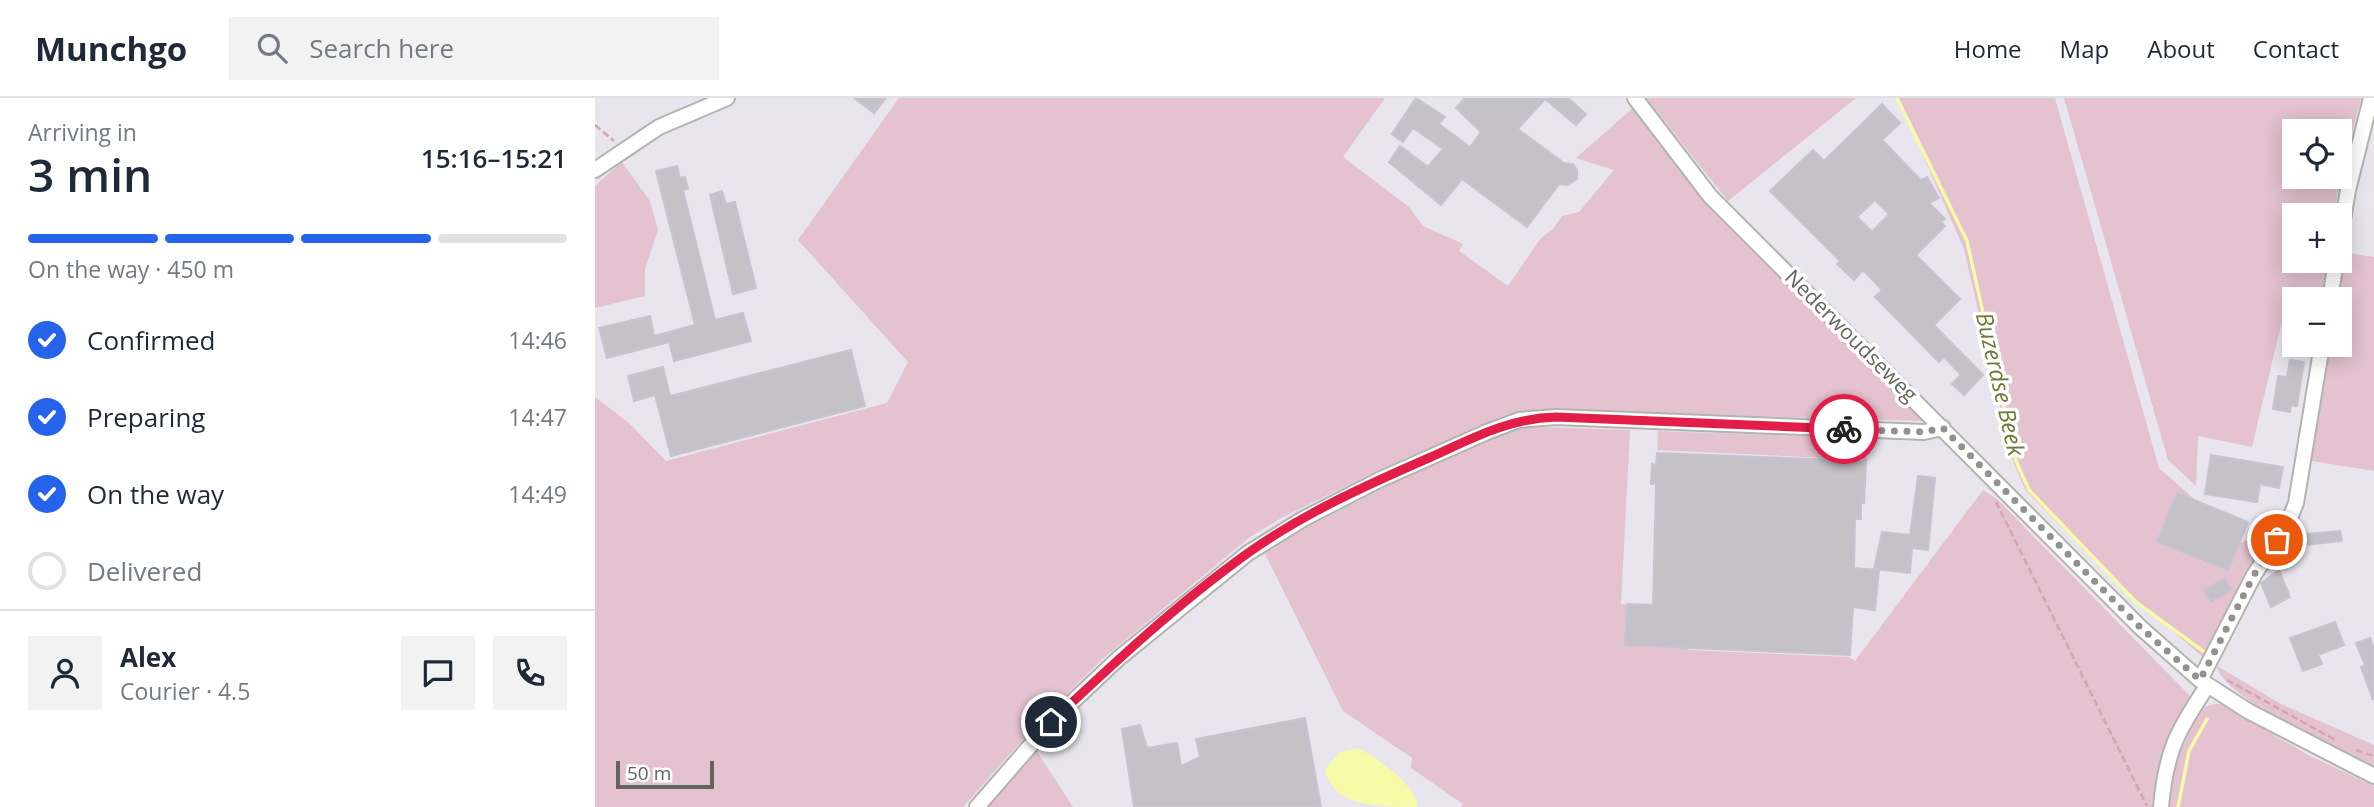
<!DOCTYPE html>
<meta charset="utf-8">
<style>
:root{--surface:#fff;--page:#f2f2f3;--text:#1f2937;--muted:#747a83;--line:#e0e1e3;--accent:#2563eb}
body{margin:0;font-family:"Open Sans",sans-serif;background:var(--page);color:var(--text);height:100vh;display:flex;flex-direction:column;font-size:26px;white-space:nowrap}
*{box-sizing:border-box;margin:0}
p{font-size:23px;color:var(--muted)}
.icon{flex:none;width:38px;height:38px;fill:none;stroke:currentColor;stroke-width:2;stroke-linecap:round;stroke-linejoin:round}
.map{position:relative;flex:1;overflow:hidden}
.panel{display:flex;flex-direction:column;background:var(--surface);width:595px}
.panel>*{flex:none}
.tools{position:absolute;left:1687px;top:21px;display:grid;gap:14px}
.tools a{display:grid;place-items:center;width:70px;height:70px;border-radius:0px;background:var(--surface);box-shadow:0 4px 18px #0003;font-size:35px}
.scale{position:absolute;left:21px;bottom:18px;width:98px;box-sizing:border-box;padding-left:7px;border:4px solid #63645c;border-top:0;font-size:19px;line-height:24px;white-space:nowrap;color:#63645c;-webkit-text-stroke:5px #fff;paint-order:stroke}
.pin{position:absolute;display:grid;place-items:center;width:60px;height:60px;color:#fff;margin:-30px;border:4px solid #fff;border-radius:50%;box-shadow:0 2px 7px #0007}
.courier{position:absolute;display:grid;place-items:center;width:70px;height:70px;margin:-35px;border:5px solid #e11d48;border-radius:50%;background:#fff;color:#222;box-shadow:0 2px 9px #0007}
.summary em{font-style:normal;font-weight:600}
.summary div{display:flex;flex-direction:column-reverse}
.summary{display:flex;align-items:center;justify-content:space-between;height:119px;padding:0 28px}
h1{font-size:46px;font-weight:600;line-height:52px}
.bar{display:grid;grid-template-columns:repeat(4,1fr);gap:10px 7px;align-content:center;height:84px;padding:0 28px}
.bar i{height:9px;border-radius:5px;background:var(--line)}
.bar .current{background:var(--accent)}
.bar p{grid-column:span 4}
.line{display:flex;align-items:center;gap:18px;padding:0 28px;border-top:2px solid var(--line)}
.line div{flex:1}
.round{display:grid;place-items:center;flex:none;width:74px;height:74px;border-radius:0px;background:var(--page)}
ol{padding:0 28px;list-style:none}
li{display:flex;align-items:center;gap:21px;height:77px}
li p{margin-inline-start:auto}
li .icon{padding:7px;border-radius:50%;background:var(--accent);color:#fff;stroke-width:4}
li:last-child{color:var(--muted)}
li i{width:38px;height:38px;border:4px solid var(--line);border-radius:50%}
header{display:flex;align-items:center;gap:42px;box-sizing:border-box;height:98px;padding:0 35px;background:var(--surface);border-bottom:2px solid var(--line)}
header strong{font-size:33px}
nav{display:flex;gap:38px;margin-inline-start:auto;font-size:24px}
.search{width:490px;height:63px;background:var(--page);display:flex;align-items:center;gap:18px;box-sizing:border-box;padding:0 24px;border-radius:0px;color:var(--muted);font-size:26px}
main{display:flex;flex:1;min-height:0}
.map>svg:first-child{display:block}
.green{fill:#e4c2d0;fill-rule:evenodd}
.water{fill:#f7fba8}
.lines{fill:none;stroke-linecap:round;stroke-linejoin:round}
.stream{stroke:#f7fba8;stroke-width:3.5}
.building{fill:#c4c1c9;stroke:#c8c3d3;stroke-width:2;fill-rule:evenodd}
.minor-casing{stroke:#b2b4ad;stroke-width:18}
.path{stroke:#d4a5aa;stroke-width:2.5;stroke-dasharray:7 3.5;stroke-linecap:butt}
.minor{stroke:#fff;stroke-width:14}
.done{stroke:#92918f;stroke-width:7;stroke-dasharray:0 12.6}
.route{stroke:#e11d48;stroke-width:9}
.labels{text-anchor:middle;stroke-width:7;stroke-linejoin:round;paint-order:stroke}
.street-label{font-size:21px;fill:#63645c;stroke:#fff}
.water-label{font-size:23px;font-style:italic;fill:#707834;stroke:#fff}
</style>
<header>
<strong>Munchgo</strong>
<div class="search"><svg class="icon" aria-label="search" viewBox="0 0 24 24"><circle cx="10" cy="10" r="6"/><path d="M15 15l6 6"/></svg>Search here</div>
<nav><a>Home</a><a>Map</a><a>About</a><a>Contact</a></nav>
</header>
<main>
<section class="panel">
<div class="summary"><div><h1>3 min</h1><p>Arriving in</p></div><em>15:16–15:21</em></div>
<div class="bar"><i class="current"></i><i class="current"></i><i class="current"></i><i></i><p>On the way · 450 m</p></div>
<ol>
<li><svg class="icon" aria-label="check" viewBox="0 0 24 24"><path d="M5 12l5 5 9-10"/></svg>Confirmed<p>14:46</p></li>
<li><svg class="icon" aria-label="check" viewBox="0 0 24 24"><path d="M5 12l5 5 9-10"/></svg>Preparing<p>14:47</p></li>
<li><svg class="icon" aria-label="check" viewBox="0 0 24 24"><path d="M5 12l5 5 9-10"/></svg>On the way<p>14:49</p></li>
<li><i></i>Delivered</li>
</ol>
<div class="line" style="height:126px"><a class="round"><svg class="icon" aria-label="person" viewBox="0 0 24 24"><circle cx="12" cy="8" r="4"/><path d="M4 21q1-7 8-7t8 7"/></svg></a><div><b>Alex</b><p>Courier · 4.5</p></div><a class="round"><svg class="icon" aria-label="chat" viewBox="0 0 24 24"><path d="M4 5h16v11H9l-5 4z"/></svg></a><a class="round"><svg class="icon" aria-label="phone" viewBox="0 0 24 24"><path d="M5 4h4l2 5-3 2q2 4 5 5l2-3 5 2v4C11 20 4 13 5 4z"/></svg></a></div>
</section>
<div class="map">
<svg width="1779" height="709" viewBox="0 0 1779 709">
<rect width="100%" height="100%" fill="#e8e5ee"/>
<path class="green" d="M 304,0 L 790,0 L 748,59 L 814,109 L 828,128 L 868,146 L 864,153 L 913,188 L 946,140 L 958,131 L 967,118 L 984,114 L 1019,72 L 981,60 L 1039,9 L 1094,82 L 1134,128 L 1330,323 L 992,313 L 913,316 L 782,373 L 688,419 L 655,439 L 506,562 L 439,629 L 368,709 L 0,709 L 0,299 L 34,325 L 71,363 L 292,305 L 313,264 L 203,142 Z
M 1051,0 L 1261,0 L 1133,103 Z
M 1303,0 L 1460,0 L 1564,370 L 1606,407 L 1594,439 L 1605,463 L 1633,449 L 1671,436 L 1608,559 L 1538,499 L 1431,393 L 1418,363 L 1369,151 Z
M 1469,0 L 1766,0 L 1746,77 L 1739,117 L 1699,117 L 1699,163 L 1732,163 L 1726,201 L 1699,201 L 1699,212 L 1690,210 L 1657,349 L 1603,338 L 1601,388 L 1573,362 ZM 1699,33 L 1745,33 L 1745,79 L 1699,79 Z
M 27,64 L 55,103 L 63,132 L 50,171 L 50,198 L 0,210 L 0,88 Z
M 1747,154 L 1779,159 L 1779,373 L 1711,362 L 1731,247 L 1745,247 L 1745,201 L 1738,201 Z
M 938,329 L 1035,332 L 1026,506 L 1092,509 L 1093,552 L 1254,559 L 1260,563 L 1388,392 L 1402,401 L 1596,599 C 1575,634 1557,667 1559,709 L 865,709 L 868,706 L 816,670 L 817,660 L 748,613 L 668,452 L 864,351 L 909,334 Z
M 1063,333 L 1266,340 L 1272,362 L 1062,352 Z
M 1622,568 L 1686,606 L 1779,647 L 1779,670 C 1749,658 1625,597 1622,568 Z
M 1621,606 L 1627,606 L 1713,657 L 1779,688 L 1779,709 L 1572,709 C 1575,671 1590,642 1608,609 Z
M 441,652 L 478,709 L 391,709 Z"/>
<path class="water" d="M 763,650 C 780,658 825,690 822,709 C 782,709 737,709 730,671 L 745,654 Z"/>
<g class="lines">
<path class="stream" d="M 1302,0 L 1372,143 L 1421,363 L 1434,392 L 1541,504 L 1608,553
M 1583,709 L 1594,653 L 1612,621"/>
</g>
<path class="building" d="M 259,0 L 291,0 L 279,15 Z
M 821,0 L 850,19 L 844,26 L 875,49 L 886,34 L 861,10 L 870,0 L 973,0 L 991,16 L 981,27 L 950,1 L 923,31 L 969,65 L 978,66 L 982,72 L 982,81 L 973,87 L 964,86 L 932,129 L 867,81 L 846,107 L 794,64 L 805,48 L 833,69 L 848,51 L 818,30 L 808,44 L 797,36 Z
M 1287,6 L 1305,25 L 1287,42 L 1326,82 L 1332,79 L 1344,100 L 1334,105 L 1350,121 L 1346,124 L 1350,128 L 1321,157 L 1365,201 L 1339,227 L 1388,277 L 1369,297 L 1357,286 L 1366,277 L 1349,259 L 1344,264 L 1280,199 L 1287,192 L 1268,172 L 1259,182 L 1242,166 L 1245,163 L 1175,93 L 1218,52 L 1229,63 ZM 1280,102 L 1294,116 L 1277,134 L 1262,119 Z
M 82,68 L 85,80 L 90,79 L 93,91 L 88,92 L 120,222 L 148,215 L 156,243 L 79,263 L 74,244 L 12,260 L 4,230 L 55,218 L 59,238 L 100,227 L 61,73 Z
M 127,93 L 131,106 L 140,104 L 161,190 L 138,196 L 115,97 Z
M 256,252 L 270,308 L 76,358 L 60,297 L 39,303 L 33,278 L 68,269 L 75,298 Z
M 1695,262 L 1709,264 L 1702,308 L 1696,307 L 1695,314 L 1678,311 L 1683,278 L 1692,279 Z
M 1062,355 L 1271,363 L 1269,405 L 1266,405 L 1266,421 L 1260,421 L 1259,470 L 1284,472 L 1280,512 L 1258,509 L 1255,557 L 1030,547 L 1032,506 L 1058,507 L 1061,386 L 1056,386 L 1057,366 L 1061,367 Z
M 1616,357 L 1688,369 L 1684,390 L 1665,386 L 1662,404 L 1610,396 Z
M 1323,378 L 1340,380 L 1333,452 L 1317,450 L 1315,475 L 1279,471 L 1287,434 L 1315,437 Z
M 1582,395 L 1653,424 L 1633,472 L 1562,444 Z
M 1745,433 L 1747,443 L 1703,448 L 1702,437 Z
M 1684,472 L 1695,499 L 1676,509 L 1666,485 Z
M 1630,480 L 1637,492 L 1616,503 L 1609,492 Z
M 1740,524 L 1749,547 L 1723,557 L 1727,566 L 1708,573 L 1695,540 Z
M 1775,540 L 1779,550 L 1778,602 L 1766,569 L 1770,567 L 1761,545 Z
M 710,620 L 726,709 L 539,709 L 527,631 L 545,627 L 552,650 L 582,645 L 586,668 L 605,659 L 601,641 Z"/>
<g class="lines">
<defs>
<path id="minor" d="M 1040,0 L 1115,98 L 1545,529 L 1605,582 L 1653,613 L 1779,678
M 0,72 L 64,29 L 132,0
M 1745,140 L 1753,92 L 1776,0
M 1735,201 L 1741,163
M 1605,582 L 1659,477 L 1693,425 L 1701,405 L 1727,247
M 382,709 L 456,624 L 524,560 L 653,455 L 708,421 L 784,382 L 892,334 L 924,322 L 961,319 L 1329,334 L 1348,330
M 1566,709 C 1571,653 1582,633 1613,587"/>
</defs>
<use href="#minor" class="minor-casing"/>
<path class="path" d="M 0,27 L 19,43
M 1401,404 L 1552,708
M 1632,582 L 1742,643
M 1761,652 L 1779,658"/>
<use href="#minor" class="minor"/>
</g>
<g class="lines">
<path class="done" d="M 1249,331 L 1329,334 L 1348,330 L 1545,529 L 1605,582 L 1659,477 L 1682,442"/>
<path class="route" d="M 456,624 C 519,565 583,505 653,455 C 709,415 774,386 836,359 C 878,340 915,320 961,319 L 1249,331"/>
</g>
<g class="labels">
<g class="street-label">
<text transform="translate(1256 238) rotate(45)" y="7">Nederwoudseweg</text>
</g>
<g class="water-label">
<text transform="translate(1405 286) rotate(77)" y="8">Buzerdse Beek</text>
</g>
</g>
</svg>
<div class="tools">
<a><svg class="icon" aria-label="locate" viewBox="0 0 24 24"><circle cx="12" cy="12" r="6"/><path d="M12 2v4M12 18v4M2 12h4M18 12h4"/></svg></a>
<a>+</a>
<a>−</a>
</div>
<div class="scale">50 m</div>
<div class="pin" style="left:1682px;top:442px;background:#ea580c"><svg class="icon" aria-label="bag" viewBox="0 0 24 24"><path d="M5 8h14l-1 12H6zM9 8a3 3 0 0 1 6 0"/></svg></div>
<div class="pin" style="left:456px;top:624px;background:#1f2937"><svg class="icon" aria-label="home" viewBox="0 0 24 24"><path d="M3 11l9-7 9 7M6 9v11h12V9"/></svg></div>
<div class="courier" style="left:1249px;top:331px"><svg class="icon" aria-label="bike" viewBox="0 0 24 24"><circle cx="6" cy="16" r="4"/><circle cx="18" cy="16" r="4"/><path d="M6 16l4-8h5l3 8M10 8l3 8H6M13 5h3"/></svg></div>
</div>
</main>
